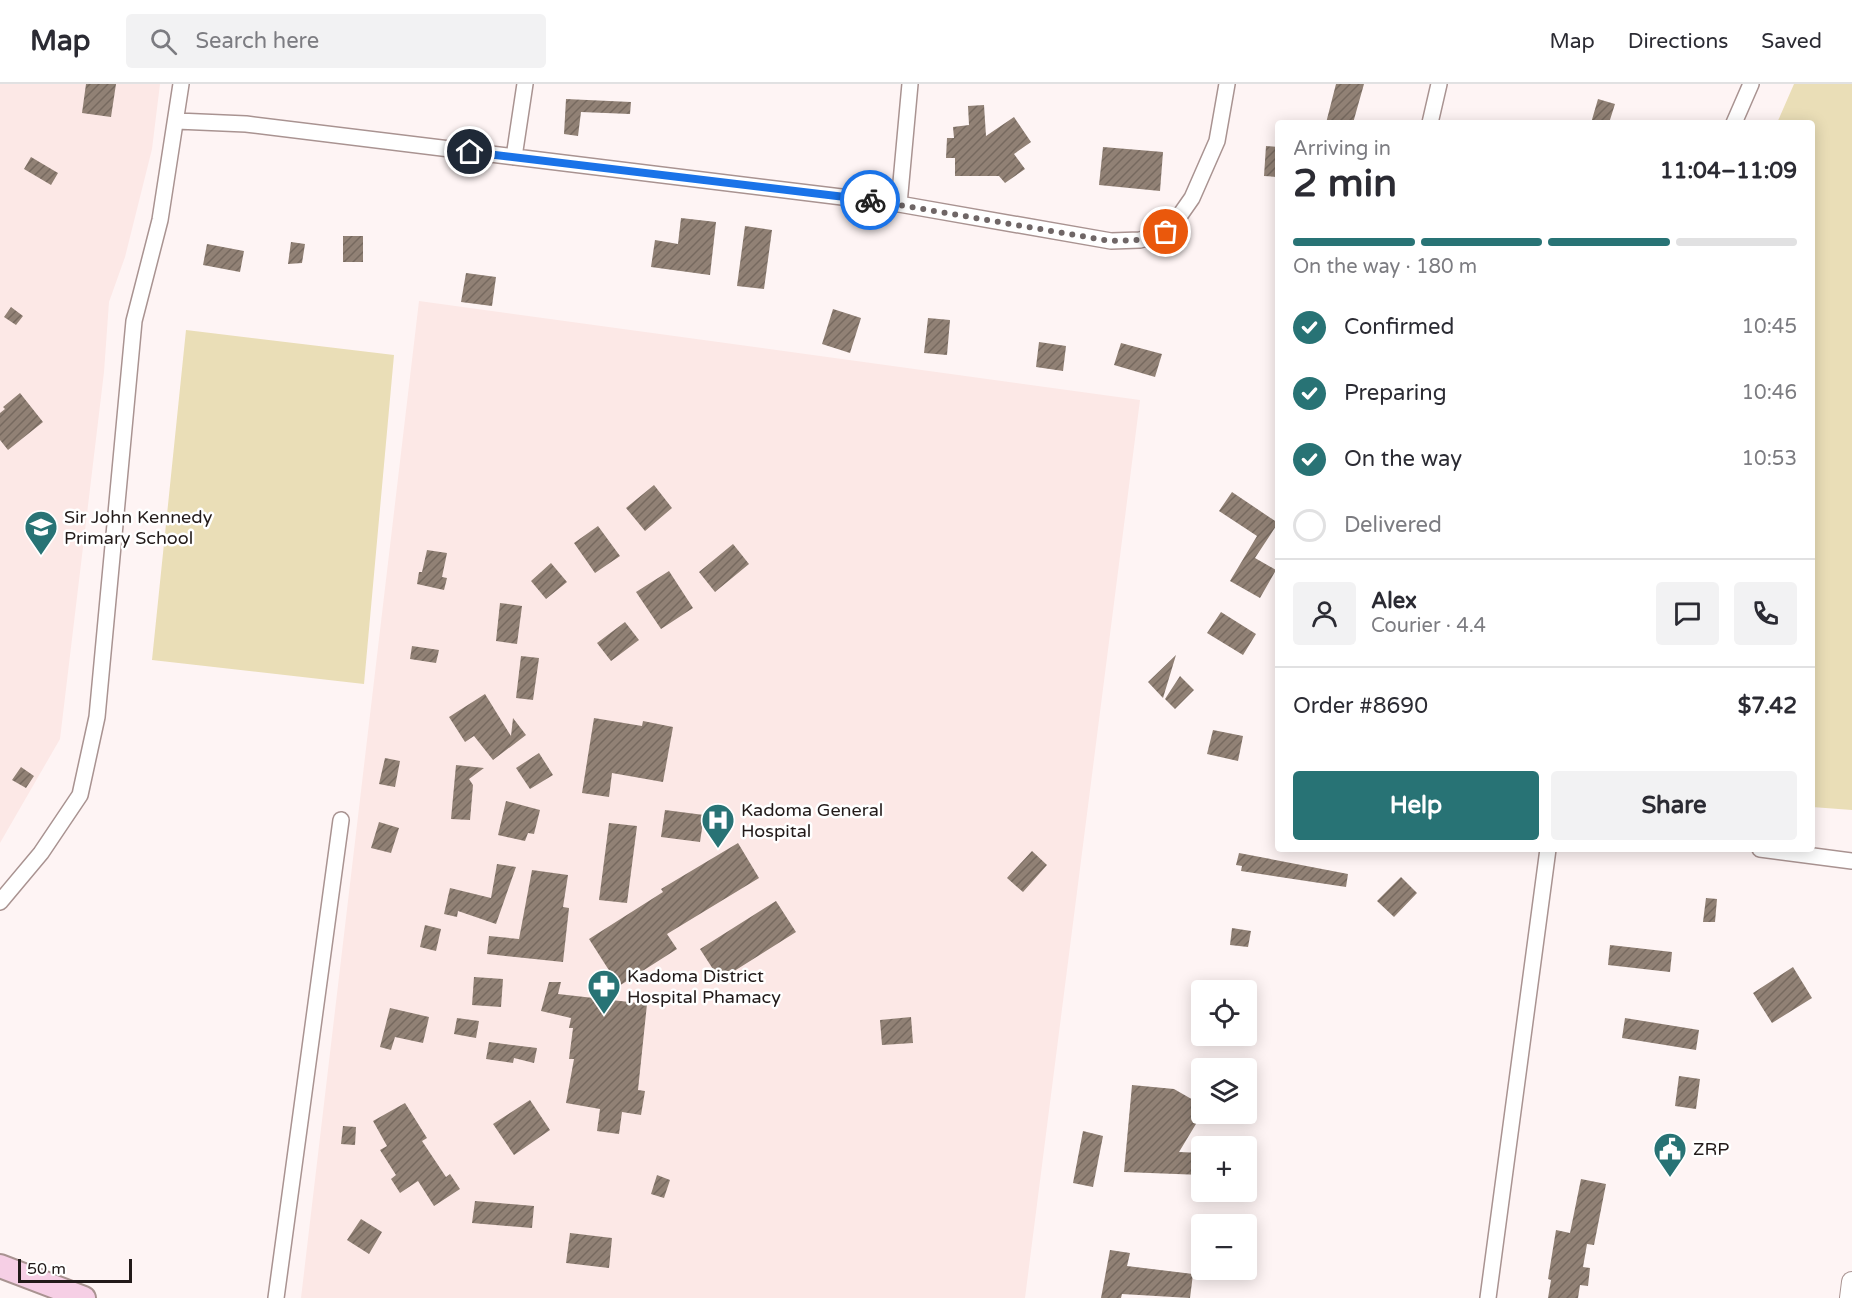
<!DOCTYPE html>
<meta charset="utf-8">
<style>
:root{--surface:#fff;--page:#f2f2f3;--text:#2b2b33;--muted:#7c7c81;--line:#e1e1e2;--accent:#287375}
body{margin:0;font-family:"Varela Round",sans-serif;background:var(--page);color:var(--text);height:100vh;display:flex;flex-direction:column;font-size:22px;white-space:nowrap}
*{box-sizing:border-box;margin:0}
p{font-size:20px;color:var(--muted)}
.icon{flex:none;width:33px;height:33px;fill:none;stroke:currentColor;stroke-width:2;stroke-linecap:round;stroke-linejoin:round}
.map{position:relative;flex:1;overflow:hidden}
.sheet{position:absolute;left:1275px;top:36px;width:540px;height:732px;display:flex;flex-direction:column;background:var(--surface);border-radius:6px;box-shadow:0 3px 15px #0003}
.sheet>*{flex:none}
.fabs{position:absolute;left:1191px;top:896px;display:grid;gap:12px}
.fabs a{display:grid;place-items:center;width:66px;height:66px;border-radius:6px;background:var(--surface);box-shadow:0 3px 15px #0003;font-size:30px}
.scale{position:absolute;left:18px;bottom:15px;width:114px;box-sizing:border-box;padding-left:6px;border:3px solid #221a19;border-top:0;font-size:16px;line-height:21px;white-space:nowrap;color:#221a19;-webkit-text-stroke:4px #fff;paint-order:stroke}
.pin{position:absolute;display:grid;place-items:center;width:51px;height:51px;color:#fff;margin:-26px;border:3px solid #fff;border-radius:50%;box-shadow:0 2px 6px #0007}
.courier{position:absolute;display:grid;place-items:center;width:60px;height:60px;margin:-30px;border:4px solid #1a73e8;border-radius:50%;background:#fff;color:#222;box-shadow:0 2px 8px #0007}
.summary em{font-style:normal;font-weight:700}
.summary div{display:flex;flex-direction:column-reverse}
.summary{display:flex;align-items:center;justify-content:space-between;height:102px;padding:0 18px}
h1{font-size:39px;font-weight:700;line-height:45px}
.bar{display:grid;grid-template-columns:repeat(4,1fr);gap:9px 6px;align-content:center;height:72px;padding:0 18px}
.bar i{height:8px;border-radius:4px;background:var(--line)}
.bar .on{background:var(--accent)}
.bar p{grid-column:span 4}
.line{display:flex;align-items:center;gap:15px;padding:0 18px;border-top:2px solid var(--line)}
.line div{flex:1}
.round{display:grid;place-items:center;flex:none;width:63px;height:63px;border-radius:6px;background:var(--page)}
ol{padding:0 18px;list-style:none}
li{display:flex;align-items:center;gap:18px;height:66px}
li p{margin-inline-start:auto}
li .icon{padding:6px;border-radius:50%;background:var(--accent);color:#fff;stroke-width:4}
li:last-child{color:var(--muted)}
li i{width:33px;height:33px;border:3px solid var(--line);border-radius:50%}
.cta{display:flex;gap:12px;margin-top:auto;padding:12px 18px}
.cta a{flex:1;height:69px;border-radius:6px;background:var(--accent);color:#fff;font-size:24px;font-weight:700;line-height:69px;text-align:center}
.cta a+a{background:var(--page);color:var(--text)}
header{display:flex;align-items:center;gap:36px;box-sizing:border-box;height:84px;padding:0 30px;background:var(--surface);border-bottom:2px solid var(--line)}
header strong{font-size:28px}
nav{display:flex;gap:33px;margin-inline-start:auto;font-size:21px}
.search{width:420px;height:54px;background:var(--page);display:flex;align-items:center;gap:15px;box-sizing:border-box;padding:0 21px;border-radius:6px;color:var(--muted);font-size:22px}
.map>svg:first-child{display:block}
.built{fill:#fce8e6}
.pitch{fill:#eadeb7}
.building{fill:url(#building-hatch)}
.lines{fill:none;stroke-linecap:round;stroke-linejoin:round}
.minor-casing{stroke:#a99391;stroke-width:18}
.tertiary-casing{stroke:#a99391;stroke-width:22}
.secondary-casing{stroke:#a99391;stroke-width:26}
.minor{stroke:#fff;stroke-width:15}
.tertiary{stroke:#fff;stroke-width:20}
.secondary{stroke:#f6cfe5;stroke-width:22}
.done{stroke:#6f6666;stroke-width:6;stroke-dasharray:0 10.8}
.route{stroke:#1a73e8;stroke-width:8}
.labels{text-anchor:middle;stroke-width:5;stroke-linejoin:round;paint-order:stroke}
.poi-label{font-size:18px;fill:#221a19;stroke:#fff;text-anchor:start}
</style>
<header>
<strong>Map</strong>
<div class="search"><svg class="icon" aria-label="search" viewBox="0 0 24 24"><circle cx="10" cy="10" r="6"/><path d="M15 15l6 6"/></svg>Search here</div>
<nav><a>Map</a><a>Directions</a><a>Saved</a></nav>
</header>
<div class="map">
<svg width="1852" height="1214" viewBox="0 0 1852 1214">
<defs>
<pattern id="building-hatch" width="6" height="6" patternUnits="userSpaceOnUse" patternTransform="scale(1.5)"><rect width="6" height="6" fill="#918175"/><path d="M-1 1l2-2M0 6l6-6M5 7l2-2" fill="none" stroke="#76695f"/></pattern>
</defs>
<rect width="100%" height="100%" fill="#fef4f4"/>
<path class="built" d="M 0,0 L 160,0 L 152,65 L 125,173 L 109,218 L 104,288 L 60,655 L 0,759 Z
M 419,217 L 1140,316 L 1025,1214 L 301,1214 Z"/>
<path class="pitch" d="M 1794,0 L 1852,0 L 1852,726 L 1812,723 L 1812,39 L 1777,39 Z
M 186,246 L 394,271 L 364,600 L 152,576 Z"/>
<path class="building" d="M 86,0 L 116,0 L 111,33 L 82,29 Z
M 1336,0 L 1364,0 L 1353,39 L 1326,39 Z
M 566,15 L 631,18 L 630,30 L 581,28 L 578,52 L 564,50 Z
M 1598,15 L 1615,20 L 1609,39 L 1591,39 Z
M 984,21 L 986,52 L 1014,33 L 1031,58 L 1014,70 L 1025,85 L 1005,99 L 999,92 L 955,92 L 955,74 L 946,74 L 947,54 L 954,54 L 953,43 L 969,41 L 968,22 Z
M 1266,62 L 1278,63 L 1278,93 L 1264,92 Z
M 1103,63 L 1163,68 L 1160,107 L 1099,101 Z
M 31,73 L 58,89 L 51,101 L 24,85 Z
M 681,134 L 716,138 L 710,191 L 651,183 L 655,156 L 678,160 Z
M 745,142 L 772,146 L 764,205 L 737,202 Z
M 343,152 L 363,152 L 363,178 L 343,178 Z
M 291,158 L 305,160 L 302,179 L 288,180 Z
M 207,160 L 244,167 L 240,188 L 203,181 Z
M 466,189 L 496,193 L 492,222 L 461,218 Z
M 11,223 L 23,232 L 16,241 L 4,233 Z
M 833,225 L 861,234 L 850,269 L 822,260 Z
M 928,234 L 950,236 L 947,271 L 924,269 Z
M 1039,258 L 1066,262 L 1063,287 L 1036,283 Z
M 1121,259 L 1162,270 L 1155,293 L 1114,281 Z
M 20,309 L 43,338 L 8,366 L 0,356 L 0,329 L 5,325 L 3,323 Z
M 654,401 L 672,424 L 645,447 L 626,424 Z
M 1232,408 L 1278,439 L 1255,474 L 1276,486 L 1260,514 L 1230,497 L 1257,452 L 1219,427 Z
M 598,442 L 620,472 L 595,489 L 574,459 Z
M 733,460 L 749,480 L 715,508 L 699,488 Z
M 427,466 L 447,469 L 442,493 L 447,494 L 444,506 L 417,500 L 419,488 L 422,488 Z
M 551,479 L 567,498 L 546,515 L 531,497 Z
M 669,487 L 693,524 L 661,545 L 636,508 Z
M 500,519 L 522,522 L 517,560 L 496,557 Z
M 1221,528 L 1256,550 L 1243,571 L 1207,549 Z
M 625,538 L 639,556 L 611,577 L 597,559 Z
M 412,562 L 439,566 L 436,579 L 410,575 Z
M 1176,571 L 1163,614 L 1148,598 Z
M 521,572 L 539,574 L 533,616 L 516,614 Z
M 1180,592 L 1194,606 L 1175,625 L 1165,615 Z
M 485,610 L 511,652 L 513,634 L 526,651 L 493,676 L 474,652 L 465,658 L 449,633 Z
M 594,634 L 642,642 L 643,637 L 673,643 L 663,698 L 612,689 L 609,713 L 582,709 Z
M 1213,646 L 1243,652 L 1238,677 L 1207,670 Z
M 539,669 L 553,691 L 530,705 L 516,684 Z
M 385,674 L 400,677 L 395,703 L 379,700 Z
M 456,681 L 484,684 L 469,695 L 473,701 L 470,736 L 451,735 Z
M 21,683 L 34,692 L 26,704 L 12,696 Z
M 506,717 L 540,726 L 534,750 L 528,749 L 525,757 L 498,751 Z
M 665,726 L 704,731 L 700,758 L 661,753 Z
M 379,738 L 399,744 L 391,769 L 371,764 Z
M 609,739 L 637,742 L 627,819 L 599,816 Z
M 738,759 L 759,794 L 667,850 L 677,865 L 619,902 L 589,855 L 663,808 L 661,805 Z
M 1032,767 L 1047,781 L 1023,808 L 1007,794 Z
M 1239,769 L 1348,790 L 1346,803 L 1241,787 L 1242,782 L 1236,781 Z
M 497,780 L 516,783 L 496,840 L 458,827 L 457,833 L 444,830 L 450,804 L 491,814 Z
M 532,786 L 568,791 L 563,823 L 569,824 L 563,878 L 487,870 L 489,852 L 519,855 Z
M 1401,793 L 1417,809 L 1394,833 L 1377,817 Z
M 1706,814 L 1717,815 L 1715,838 L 1703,838 Z
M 776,817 L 796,848 L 720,896 L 700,865 Z
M 425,841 L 441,845 L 436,867 L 420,863 Z
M 1232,844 L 1251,847 L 1248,863 L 1230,861 Z
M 1610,861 L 1672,868 L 1670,888 L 1608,881 Z
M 1793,883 L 1812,914 L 1772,939 L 1753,909 Z
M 474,893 L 503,895 L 501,923 L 472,921 Z
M 549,898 L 561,898 L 558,910 L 647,920 L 638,1006 L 645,1007 L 641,1031 L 622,1028 L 619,1050 L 597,1047 L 600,1025 L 566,1019 L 574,975 L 569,975 L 573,944 L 569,944 L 571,934 L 541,927 Z
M 390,924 L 429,933 L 423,959 L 395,953 L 391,966 L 380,963 Z
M 911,933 L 913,959 L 882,961 L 880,936 Z
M 457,934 L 479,937 L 476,954 L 454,950 Z
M 1625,934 L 1699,946 L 1696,966 L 1622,954 Z
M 489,958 L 537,964 L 534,979 L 514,974 L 513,979 L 486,975 Z
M 1679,992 L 1700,995 L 1696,1025 L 1675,1022 Z
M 1132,1001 L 1174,1005 L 1202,1021 L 1202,1030 L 1179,1068 L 1202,1069 L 1202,1091 L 1124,1088 Z
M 530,1016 L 550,1046 L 514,1071 L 493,1040 Z
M 405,1019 L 427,1054 L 422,1057 L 446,1093 L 450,1090 L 460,1105 L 434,1122 L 418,1097 L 400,1109 L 391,1095 L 396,1091 L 380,1066 L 387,1062 L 373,1037 Z
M 343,1042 L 356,1043 L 355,1061 L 341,1060 Z
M 1083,1047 L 1103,1052 L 1093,1103 L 1073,1099 Z
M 657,1091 L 670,1096 L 664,1114 L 651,1110 Z
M 1581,1095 L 1606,1100 L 1594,1161 L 1587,1160 L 1583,1183 L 1590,1184 L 1588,1202 L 1580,1201 L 1578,1214 L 1548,1214 L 1551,1196 L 1548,1195 L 1556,1146 L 1570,1149 Z
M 475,1117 L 534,1122 L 532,1144 L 472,1139 Z
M 361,1135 L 382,1148 L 369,1170 L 347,1156 Z
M 570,1149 L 612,1154 L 609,1184 L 566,1179 Z
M 1110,1166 L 1130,1169 L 1127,1182 L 1193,1190 L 1190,1214 L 1122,1210 L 1121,1214 L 1101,1214 Z"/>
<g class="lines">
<defs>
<path id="minor" d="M 177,37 L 246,40 L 899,120 L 1111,157 L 1140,156 L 1166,148 L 1178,134 L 1192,114 L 1217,57 L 1227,0
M 1430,39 L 1439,0
M 1734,39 L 1751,0
M 514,73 L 525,0
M 899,120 L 910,0
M 1760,765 L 1852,777
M 0,818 L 41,769 L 80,711 L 97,633 L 134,237 L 160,136 L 181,0
M 276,1214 L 341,736
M 1488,1214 L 1548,765"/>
<path id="tertiary" d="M 1850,1214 L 1852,1198"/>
<path id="secondary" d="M 0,1182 L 84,1214"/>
</defs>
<use href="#minor" class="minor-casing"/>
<use href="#tertiary" class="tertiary-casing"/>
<use href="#secondary" class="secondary-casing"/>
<use href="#minor" class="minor"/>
<use href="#tertiary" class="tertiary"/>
<use href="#secondary" class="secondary"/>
</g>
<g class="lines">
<path class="done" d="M 870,116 L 1110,157 L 1140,156 L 1166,148"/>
<path class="route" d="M 470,68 L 870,116"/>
</g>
<defs>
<symbol id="school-pin" viewBox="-11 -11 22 30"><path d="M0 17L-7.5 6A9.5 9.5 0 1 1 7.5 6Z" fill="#287375" stroke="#fff"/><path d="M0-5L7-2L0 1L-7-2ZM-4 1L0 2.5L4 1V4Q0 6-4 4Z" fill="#fff"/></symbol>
<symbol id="hospital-pin" viewBox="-11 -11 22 30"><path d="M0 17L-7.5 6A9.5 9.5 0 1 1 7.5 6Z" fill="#287375" stroke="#fff"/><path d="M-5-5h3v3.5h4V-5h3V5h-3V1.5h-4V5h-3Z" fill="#fff"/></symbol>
<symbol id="pharmacy-pin" viewBox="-11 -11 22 30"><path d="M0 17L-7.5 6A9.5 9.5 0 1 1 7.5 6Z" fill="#287375" stroke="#fff"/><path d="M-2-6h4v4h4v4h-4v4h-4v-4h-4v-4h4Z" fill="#fff"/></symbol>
<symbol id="civic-pin" viewBox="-11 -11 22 30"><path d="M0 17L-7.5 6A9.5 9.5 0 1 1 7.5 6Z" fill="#287375" stroke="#fff"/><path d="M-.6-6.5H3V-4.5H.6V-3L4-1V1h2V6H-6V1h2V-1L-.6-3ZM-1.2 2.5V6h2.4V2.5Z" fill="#fff"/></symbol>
</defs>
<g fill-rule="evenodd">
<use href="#school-pin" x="22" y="424" width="38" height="52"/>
<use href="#hospital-pin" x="699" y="717" width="38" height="52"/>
<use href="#pharmacy-pin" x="585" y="883" width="38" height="52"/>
<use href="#civic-pin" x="1651" y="1046" width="38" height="52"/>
</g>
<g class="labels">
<g class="poi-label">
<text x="64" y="439">Sir John Kennedy<tspan x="64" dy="21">Primary School</tspan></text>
<text x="741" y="732">Kadoma General<tspan x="741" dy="21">Hospital</tspan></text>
<text x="627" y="898">Kadoma District<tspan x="627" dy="21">Hospital Phamacy</tspan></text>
<text x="1693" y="1071">ZRP</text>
</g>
</g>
</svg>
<div class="fabs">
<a><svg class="icon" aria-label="locate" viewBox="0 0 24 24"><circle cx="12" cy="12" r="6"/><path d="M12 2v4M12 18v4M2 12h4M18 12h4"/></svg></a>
<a><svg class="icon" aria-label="layers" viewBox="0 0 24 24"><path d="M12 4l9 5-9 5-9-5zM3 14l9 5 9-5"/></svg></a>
<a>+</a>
<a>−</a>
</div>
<div class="scale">50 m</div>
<div class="pin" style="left:1166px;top:148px;background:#ea580c"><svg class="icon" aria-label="bag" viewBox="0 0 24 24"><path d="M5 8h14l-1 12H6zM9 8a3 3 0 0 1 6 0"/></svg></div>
<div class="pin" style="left:470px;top:68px;background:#1f2937"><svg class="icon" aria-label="home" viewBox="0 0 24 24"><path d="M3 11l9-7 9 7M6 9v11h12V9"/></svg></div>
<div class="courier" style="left:870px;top:116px"><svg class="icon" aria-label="bike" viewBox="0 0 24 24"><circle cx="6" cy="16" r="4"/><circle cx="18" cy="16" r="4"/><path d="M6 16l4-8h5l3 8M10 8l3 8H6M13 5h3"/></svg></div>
<section class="sheet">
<div class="summary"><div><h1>2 min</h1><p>Arriving in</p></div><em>11:04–11:09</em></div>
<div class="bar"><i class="on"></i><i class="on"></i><i class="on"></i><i></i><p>On the way · 180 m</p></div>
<ol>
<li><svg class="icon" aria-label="check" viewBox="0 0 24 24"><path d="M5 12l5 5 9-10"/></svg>Confirmed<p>10:45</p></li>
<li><svg class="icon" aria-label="check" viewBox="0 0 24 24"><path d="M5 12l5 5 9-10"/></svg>Preparing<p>10:46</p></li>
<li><svg class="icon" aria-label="check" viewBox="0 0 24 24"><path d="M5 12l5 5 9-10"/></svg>On the way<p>10:53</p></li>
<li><i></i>Delivered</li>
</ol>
<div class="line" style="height:108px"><a class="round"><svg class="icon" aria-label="person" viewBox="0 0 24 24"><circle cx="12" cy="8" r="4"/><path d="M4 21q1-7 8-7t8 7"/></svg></a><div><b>Alex</b><p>Courier · 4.4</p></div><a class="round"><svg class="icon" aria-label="chat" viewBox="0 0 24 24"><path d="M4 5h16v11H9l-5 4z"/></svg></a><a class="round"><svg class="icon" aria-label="phone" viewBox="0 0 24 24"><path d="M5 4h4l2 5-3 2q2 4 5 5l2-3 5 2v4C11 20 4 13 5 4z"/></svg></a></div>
<div class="line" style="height:78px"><div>Order #8690</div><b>$7.42</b></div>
<div class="cta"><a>Help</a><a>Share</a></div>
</section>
</div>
